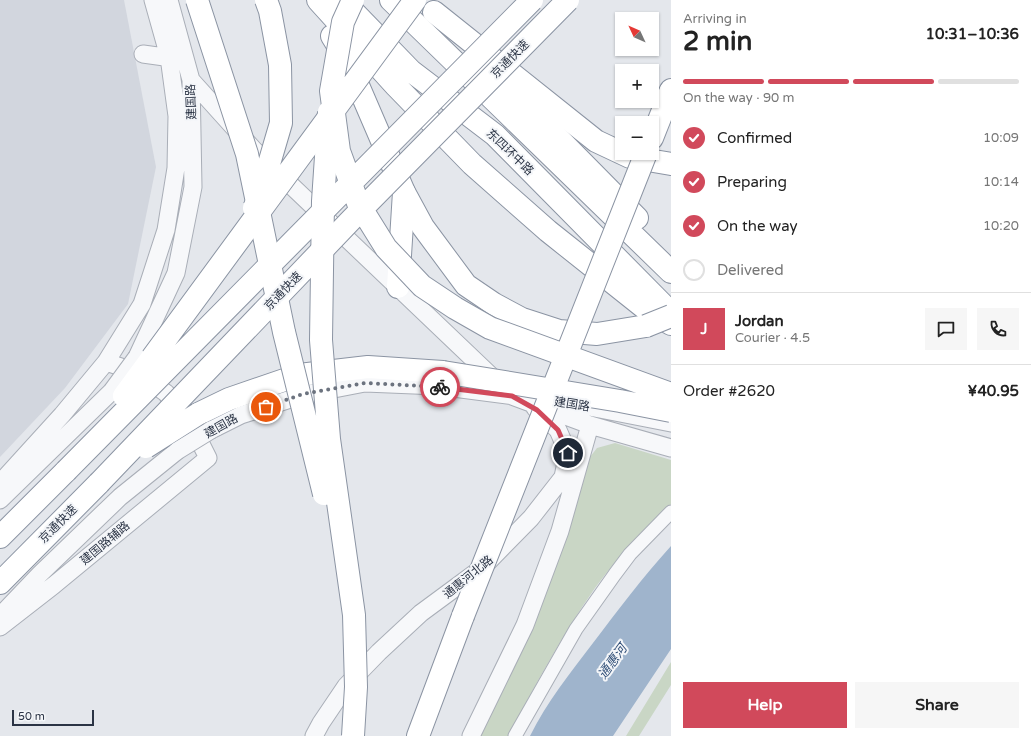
<!DOCTYPE html>
<meta charset="utf-8">
<style>
:root{--surface:#fff;--page:#f6f6f6;--text:#222;--muted:#767676;--line:#e0e0e0;--accent:#d1495b}
body{margin:0;font-family:"Varela Round","Noto Sans SC",sans-serif;background:var(--page);color:var(--text);height:100vh;display:flex;flex-direction:column;font-size:15px;white-space:nowrap}
*{box-sizing:border-box;margin:0}
p{font-size:13px;color:var(--muted)}
.icon{flex:none;width:22px;height:22px;fill:none;stroke:currentColor;stroke-width:2;stroke-linecap:round;stroke-linejoin:round}
.map{position:relative;flex:1;overflow:hidden}
.panel{display:flex;flex-direction:column;background:var(--surface);width:360px}
.panel>*{flex:none}
.needle{width:26px;rotate:314deg}
.tools{position:absolute;left:615px;top:12px;display:grid;gap:8px}
.tools a{display:grid;place-items:center;width:44px;height:44px;border-radius:0px;background:var(--surface);box-shadow:0 1px 3px #0004;font-size:20px}
.scale{position:absolute;left:12px;bottom:10px;width:82px;box-sizing:border-box;padding-left:4px;border:2px solid #2b3445;border-top:0;font-size:11px;line-height:14px;white-space:nowrap;color:#2b3445;-webkit-text-stroke:3px #f4f6f9;paint-order:stroke}
.pin{position:absolute;display:grid;place-items:center;width:34px;height:34px;color:#fff;margin:-17px;border:2px solid #fff;border-radius:50%;box-shadow:0 1px 4px #0007}
.courier{position:absolute;display:grid;place-items:center;width:40px;height:40px;margin:-20px;border:3px solid #d1495b;border-radius:50%;background:#fff;color:#222;box-shadow:0 1px 5px #0007}
.summary em{font-style:normal;font-weight:700}
.summary div{display:flex;flex-direction:column-reverse}
.summary{display:flex;align-items:center;justify-content:space-between;height:68px;padding:0 12px}
h1{font-size:26px;font-weight:700;line-height:30px}
.bar{display:grid;grid-template-columns:repeat(4,1fr);gap:6px 4px;align-content:center;height:48px;padding:0 12px}
.bar i{height:5px;border-radius:3px;background:var(--line)}
.bar .current{background:var(--accent)}
.bar p{grid-column:span 4}
.line{display:flex;align-items:center;gap:10px;padding:0 12px;border-top:1px solid var(--line)}
.line div{flex:1}
.round{display:grid;place-items:center;flex:none;width:42px;height:42px;border-radius:0px;background:var(--page)}
ol{padding:0 12px;list-style:none}
li{display:flex;align-items:center;gap:12px;height:44px}
li p{margin-inline-start:auto}
li .icon{padding:4px;border-radius:50%;background:var(--accent);color:#fff;stroke-width:4}
li:last-child{color:var(--muted)}
li i{width:22px;height:22px;border:2px solid var(--line);border-radius:50%}
.cta{display:flex;gap:8px;margin-top:auto;padding:8px 12px}
.cta a{flex:1;height:46px;border-radius:0px;background:var(--accent);color:#fff;font-size:16px;font-weight:700;line-height:46px;text-align:center}
.cta a+a{background:var(--page);color:var(--text)}
main{display:flex;flex:1;min-height:0}
.map>svg:first-child{display:block}
.built{fill:#d2d6de}
.green{fill:#c9d6c5}
.water{fill:#9fb4cc}
.lines{fill:none;stroke-linecap:round;stroke-linejoin:round}
.minor-casing{stroke:#a9aeb7;stroke-width:15}
.tertiary-casing{stroke:#a9aeb7;stroke-width:19}
.trunk-casing{stroke:#8b94a3;stroke-width:24}
.motorway-casing{stroke:#8b94a3;stroke-width:24}
.minor{stroke:#f7f8fa;stroke-width:13}
.tertiary{stroke:#f7f8fa;stroke-width:17}
.trunk{stroke:#fff;stroke-width:22}
.motorway{stroke:#fff;stroke-width:22}
.tertiary-bridge-casing{stroke:#a9aeb7;stroke-width:19;stroke-linecap:butt}
.trunk-bridge-casing{stroke:#8b94a3;stroke-width:24;stroke-linecap:butt}
.motorway-bridge-casing{stroke:#8b94a3;stroke-width:24;stroke-linecap:butt}
.tertiary-bridge{stroke:#f7f8fa;stroke-width:17}
.trunk-bridge{stroke:#fff;stroke-width:22}
.motorway-bridge{stroke:#fff;stroke-width:22}
.done{stroke:#6c737f;stroke-width:4;stroke-dasharray:0 7.2}
.route{stroke:#d1495b;stroke-width:5}
.labels{text-anchor:middle;stroke-width:4;stroke-linejoin:round;paint-order:stroke}
.street-label{font-size:12px;fill:#2b3445;stroke:#f4f6f9}
.water-label{font-size:13px;font-style:italic;fill:#34527a;stroke:#f4f6f9}
</style>
<main>
<div class="map">
<svg width="671" height="736" viewBox="0 0 671 736">
<rect width="100%" height="100%" fill="#e4e7ec"/>
<path class="built" d="M 0,0 L 124,0 L 156,167 L 128,304 L 65,388 L 0,457 Z"/>
<path class="green" d="M 615,443 L 671,460 L 671,504 C 645,531 617,557 595,588 C 562,635 535,686 508,736 L 479,736 L 520,652 L 583,466 L 597,448 Z
M 671,662 L 671,685 L 639,736 L 626,736 Z"/>
<path class="water" d="M 671,546 L 671,649 L 613,736 L 530,736 C 547,702 570,673 593,643 C 618,610 643,577 671,546 Z"/>
<g class="lines">
<defs>
<path id="minor" d="M 515,736 L 576,629 L 615,574 L 630,554 L 671,512"/>
<path id="tertiary" d="M 143,54 L 179,59
M 191,80 L 255,151 L 512,396 L 590,425 L 671,448
M 137,357 L 176,273 L 193,187 L 191,80 L 169,0
M 574,404 L 671,423
M 211,430 L 241,415 L 303,395 L 365,383 L 438,386 L 514,396
M 0,483 L 62,415 L 106,362 L 142,304 L 166,230 L 176,168 L 177,116 L 169,57 L 153,0
M 0,500 L 112,391
M 0,616 L 40,574 L 120,497 L 177,451
M 0,627 L 54,585 L 208,458 L 192,426 L 166,393 L 136,372 L 106,362
M 314,736 L 321,723 L 346,686 L 379,652 L 421,613 L 482,568 L 531,518 L 563,477 L 568,453 L 558,430 L 535,408
M 471,736 L 525,625 L 560,531 L 590,425"/>
<path id="trunk" d="M 318,0 L 396,86 L 472,164 L 548,231 L 646,309 L 671,324
M 342,0 L 411,71 L 495,135 L 671,313
M 391,0 L 671,272
M 332,36 L 348,62 L 404,192 L 398,287
M 481,60 L 637,218
M 652,138 L 671,90
M 418,736 L 463,616"/>
<path id="motorway" d="M 434,12 L 596,141 L 630,157 L 671,164
M 670,93 L 671,91
M 404,192 L 423,227 L 466,285 L 494,304 L 522,319 L 559,331 L 597,334 L 646,326
M 198,414 L 229,399 L 299,375 L 368,367 L 443,372
M 0,537 L 66,471
M 0,583 L 99,483"/>
</defs>
<use href="#minor" class="minor-casing"/>
<use href="#tertiary" class="tertiary-casing"/>
<use href="#trunk" class="trunk-casing"/>
<use href="#motorway" class="motorway-casing"/>
<use href="#minor" class="minor"/>
<use href="#tertiary" class="tertiary"/>
<use href="#trunk" class="trunk"/>
<use href="#motorway" class="motorway"/>
<defs>
<path id="tertiary-bridge" d="M 112,391 L 137,357
M 177,451 L 211,430"/>
<path id="trunk-bridge" d="M 197,0 L 247,154 L 284,332 L 324,494
M 329,112 L 323,201 L 321,340 L 329,439 L 354,615 L 356,687 L 353,736
M 463,616 L 646,153"/>
<path id="motorway-bridge" d="M 353,0 L 343,22 L 331,91 L 339,151 L 358,203 L 386,248 L 422,286 L 455,308 L 490,328 L 671,394
M 254,208 L 259,198 L 281,123 L 280,65 L 270,11 L 266,0
M 646,326 L 671,316
M 443,372 L 620,401 L 671,411
M 124,396 L 415,0
M 146,447 L 198,414
M 66,471 L 532,0
M 99,483 L 351,220 L 568,0"/>
</defs>
<use href="#tertiary-bridge" class="tertiary-bridge-casing"/>
<use href="#trunk-bridge" class="trunk-bridge-casing"/>
<use href="#motorway-bridge" class="motorway-bridge-casing"/>
<use href="#tertiary-bridge" class="tertiary-bridge"/>
<use href="#trunk-bridge" class="trunk-bridge"/>
<use href="#motorway-bridge" class="motorway-bridge"/>
</g>
<g class="lines">
<path class="done" d="M 266,407 L 303,394 L 365,383 L 440,387"/>
<path class="route" d="M 440,387 L 512,396 L 537,410 L 558,430 L 568,453"/>
</g>
<g class="labels">
<g class="street-label">
<text transform="translate(510 59) rotate(-45)" y="4">京通快速</text>
<text transform="translate(191 102) rotate(-92)" y="4">建国路</text>
<text transform="translate(510 152) rotate(44)" y="4">东四环中路</text>
<text transform="translate(283 291) rotate(-46)" y="4">京通快速</text>
<text transform="translate(572 404) rotate(9)" y="4">建国路</text>
<text transform="translate(221 426) rotate(-29)" y="4">建国路</text>
<text transform="translate(58 524) rotate(-45)" y="4">京通快速</text>
<text transform="translate(105 543) rotate(-40)" y="4">建国路辅路</text>
<text transform="translate(468 577) rotate(-39)" y="4">通惠河北路</text>
</g>
<g class="water-label">
<text transform="translate(612 661) rotate(-54)" y="5">通惠河</text>
</g>
</g>
</svg>
<div class="tools">
<a><svg class="needle" viewBox="-14 -14 28 28"><path d="M0-13l5 13h-10z" fill="#e53935"/><path d="M0 13l5-13h-10z" fill="#767676"/></svg></a>
<a>+</a>
<a>−</a>
</div>
<div class="scale">50 m</div>
<div class="pin" style="left:266px;top:407px;background:#ea580c"><svg class="icon" aria-label="bag" viewBox="0 0 24 24"><path d="M5 8h14l-1 12H6zM9 8a3 3 0 0 1 6 0"/></svg></div>
<div class="pin" style="left:568px;top:453px;background:#1f2937"><svg class="icon" aria-label="home" viewBox="0 0 24 24"><path d="M3 11l9-7 9 7M6 9v11h12V9"/></svg></div>
<div class="courier" style="left:440px;top:387px"><svg class="icon" aria-label="bike" viewBox="0 0 24 24"><circle cx="6" cy="16" r="4"/><circle cx="18" cy="16" r="4"/><path d="M6 16l4-8h5l3 8M10 8l3 8H6M13 5h3"/></svg></div>
</div>
<section class="panel">
<div class="summary"><div><h1>2 min</h1><p>Arriving in</p></div><em>10:31–10:36</em></div>
<div class="bar"><i class="current"></i><i class="current"></i><i class="current"></i><i></i><p>On the way · 90 m</p></div>
<ol>
<li><svg class="icon" aria-label="check" viewBox="0 0 24 24"><path d="M5 12l5 5 9-10"/></svg>Confirmed<p>10:09</p></li>
<li><svg class="icon" aria-label="check" viewBox="0 0 24 24"><path d="M5 12l5 5 9-10"/></svg>Preparing<p>10:14</p></li>
<li><svg class="icon" aria-label="check" viewBox="0 0 24 24"><path d="M5 12l5 5 9-10"/></svg>On the way<p>10:20</p></li>
<li><i></i>Delivered</li>
</ol>
<div class="line" style="height:72px"><b class="round" style="background:var(--accent);color:#fff">J</b><div><b>Jordan</b><p>Courier · 4.5</p></div><a class="round"><svg class="icon" aria-label="chat" viewBox="0 0 24 24"><path d="M4 5h16v11H9l-5 4z"/></svg></a><a class="round"><svg class="icon" aria-label="phone" viewBox="0 0 24 24"><path d="M5 4h4l2 5-3 2q2 4 5 5l2-3 5 2v4C11 20 4 13 5 4z"/></svg></a></div>
<div class="line" style="height:52px"><div>Order #2620</div><b>¥40.95</b></div>
<div class="cta"><a>Help</a><a>Share</a></div>
</section>
</main>
